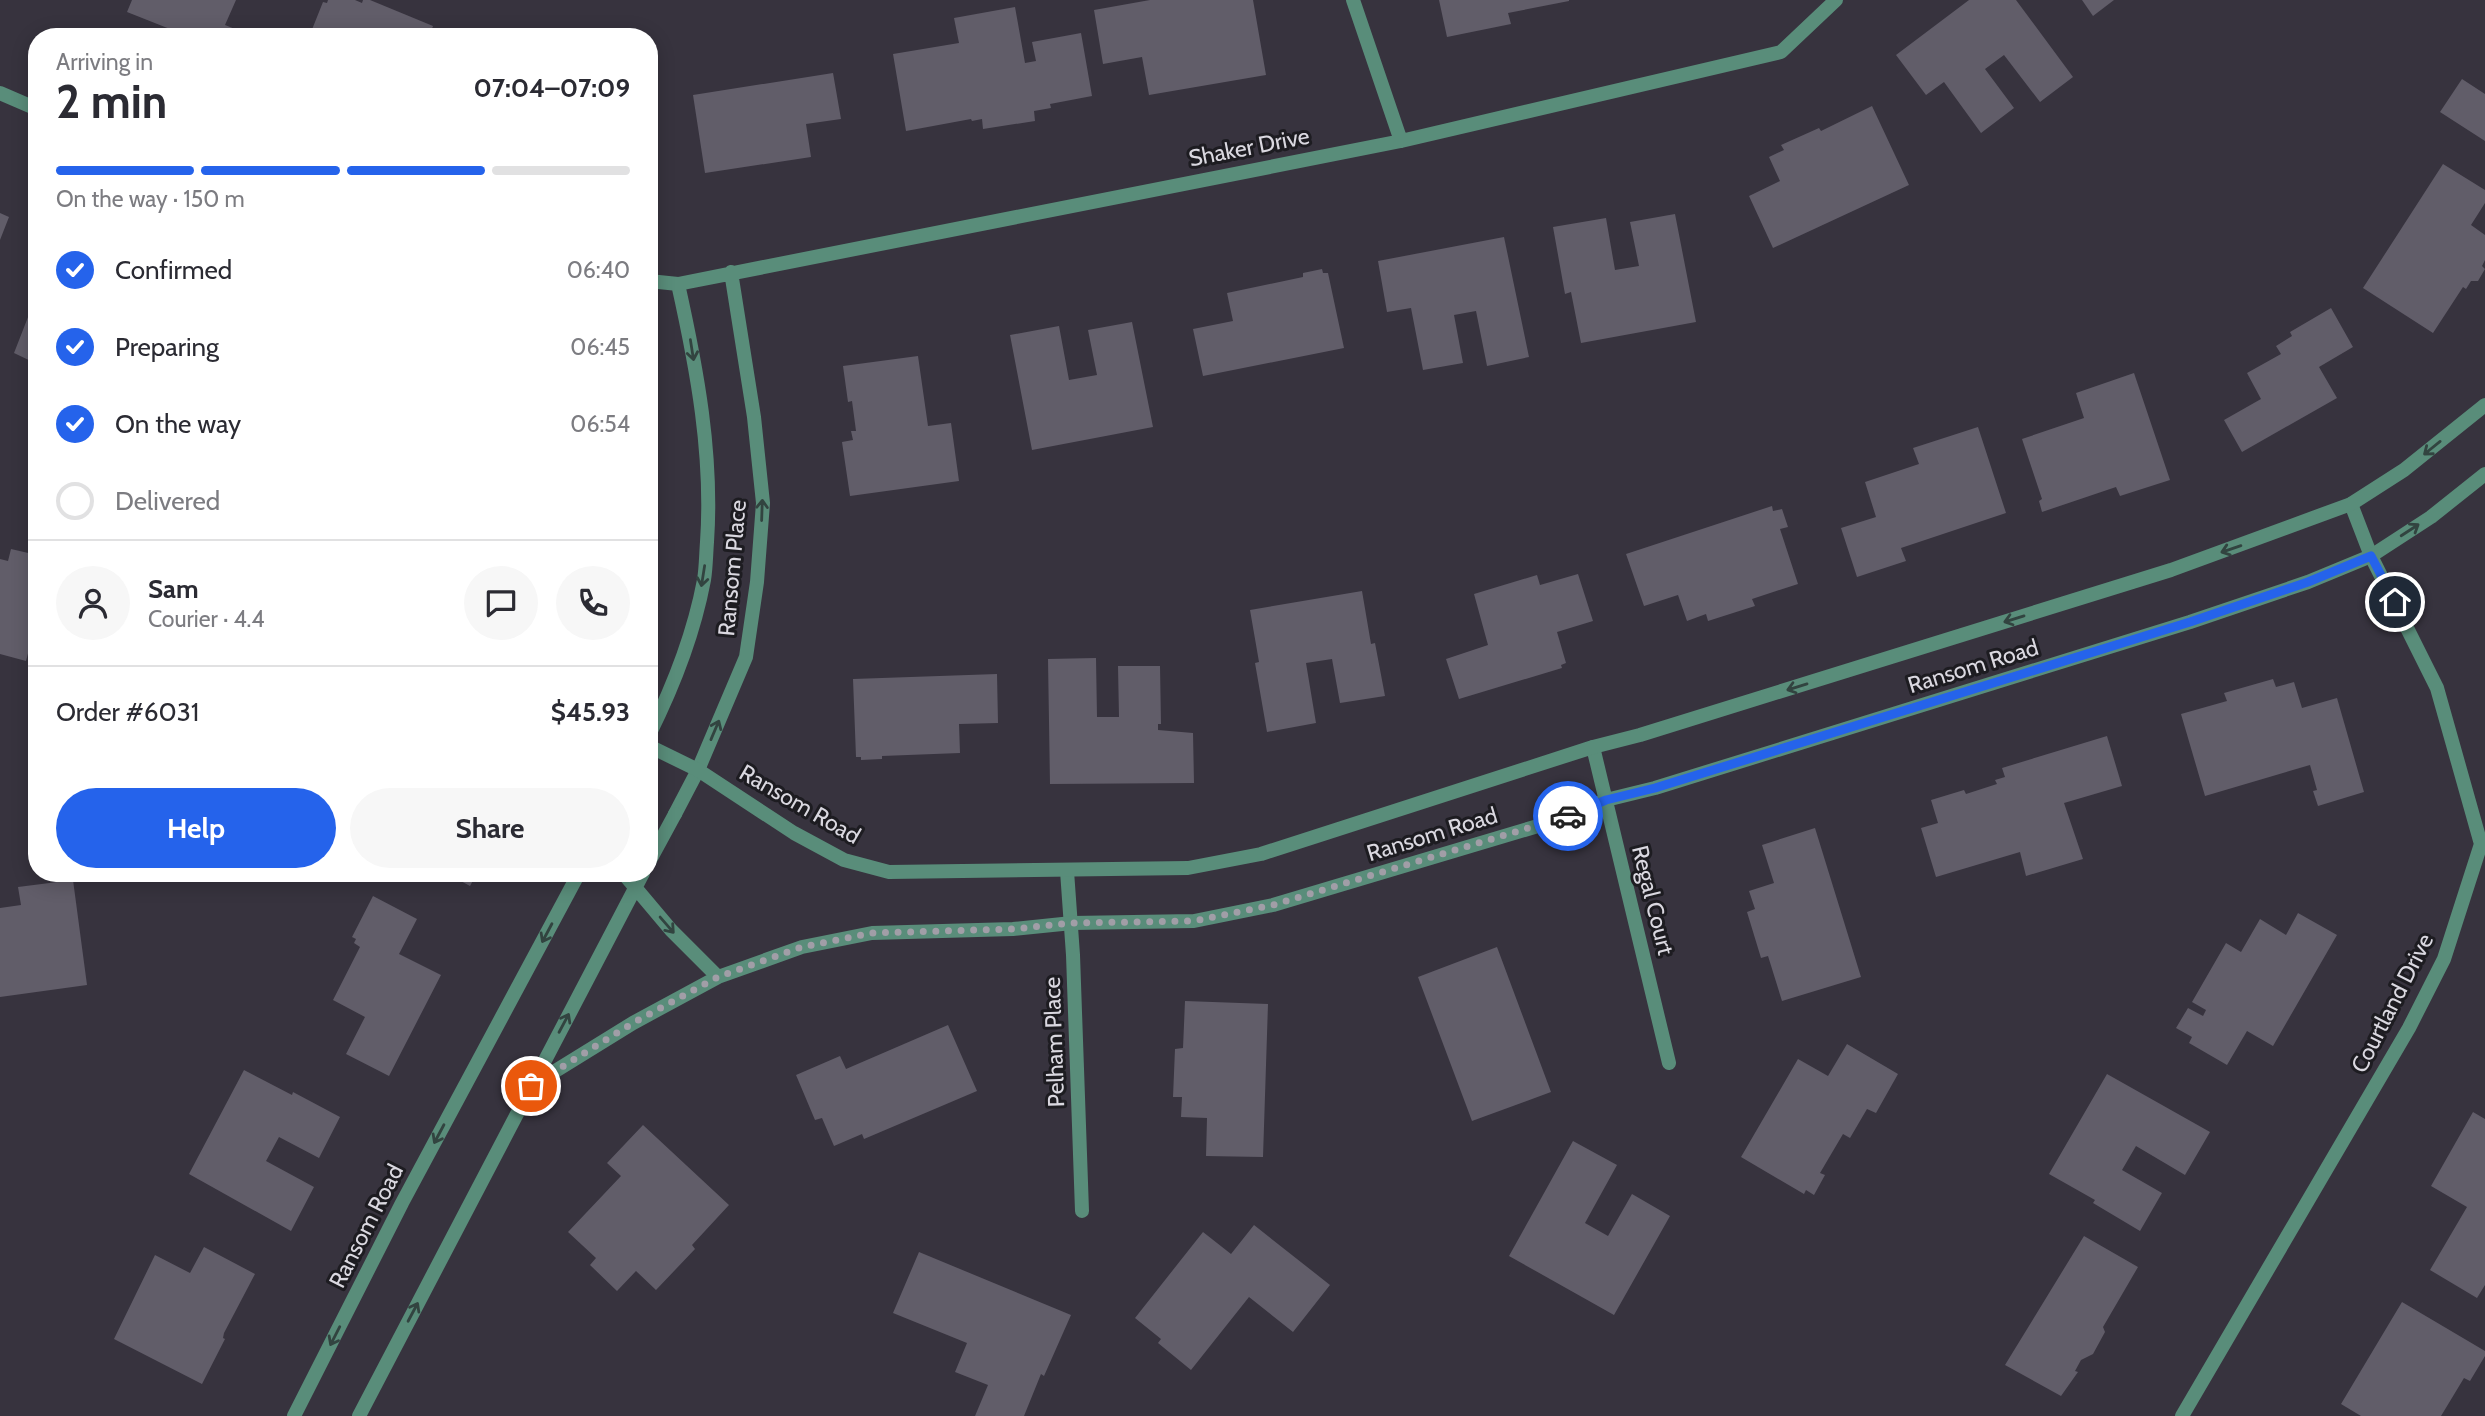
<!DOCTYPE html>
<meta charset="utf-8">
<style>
:root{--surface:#fff;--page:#f7f7f7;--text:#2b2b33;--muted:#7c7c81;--line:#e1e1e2;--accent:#2563eb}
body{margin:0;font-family:Cabin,sans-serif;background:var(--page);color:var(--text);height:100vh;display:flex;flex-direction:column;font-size:26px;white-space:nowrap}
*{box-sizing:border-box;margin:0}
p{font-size:23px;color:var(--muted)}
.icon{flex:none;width:38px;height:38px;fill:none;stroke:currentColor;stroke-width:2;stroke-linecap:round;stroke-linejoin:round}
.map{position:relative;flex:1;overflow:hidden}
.details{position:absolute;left:28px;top:28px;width:630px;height:854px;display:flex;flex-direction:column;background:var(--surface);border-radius:28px;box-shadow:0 4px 18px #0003}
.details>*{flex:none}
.pin{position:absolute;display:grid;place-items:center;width:60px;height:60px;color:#fff;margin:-30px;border:4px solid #fff;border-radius:50%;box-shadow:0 2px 7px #0007}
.courier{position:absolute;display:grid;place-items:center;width:70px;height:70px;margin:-35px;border:5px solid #2563eb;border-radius:50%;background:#fff;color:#222;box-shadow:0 2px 9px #0007}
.overview em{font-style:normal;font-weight:700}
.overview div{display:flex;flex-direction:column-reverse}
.overview{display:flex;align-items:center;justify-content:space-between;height:119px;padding:0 28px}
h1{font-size:46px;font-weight:700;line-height:52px}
.bar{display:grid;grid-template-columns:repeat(4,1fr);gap:10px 7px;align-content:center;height:84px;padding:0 28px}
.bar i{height:9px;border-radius:5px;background:var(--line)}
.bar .active{background:var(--accent)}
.bar p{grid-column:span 4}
.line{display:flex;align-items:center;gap:18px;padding:0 28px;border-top:2px solid var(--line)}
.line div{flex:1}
.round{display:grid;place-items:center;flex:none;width:74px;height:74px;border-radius:37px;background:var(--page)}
ol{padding:0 28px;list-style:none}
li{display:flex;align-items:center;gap:21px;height:77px}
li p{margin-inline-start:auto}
li .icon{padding:7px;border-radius:50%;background:var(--accent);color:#fff;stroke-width:4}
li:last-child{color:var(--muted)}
li i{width:38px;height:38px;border:4px solid var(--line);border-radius:50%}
.cta{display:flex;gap:14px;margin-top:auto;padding:14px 28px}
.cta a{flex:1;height:80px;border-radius:42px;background:var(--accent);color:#fff;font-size:28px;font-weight:700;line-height:80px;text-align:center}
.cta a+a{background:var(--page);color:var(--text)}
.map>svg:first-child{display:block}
.building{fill:#615d69}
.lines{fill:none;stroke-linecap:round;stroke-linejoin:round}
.minor{stroke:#598d7a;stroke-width:14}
.tertiary{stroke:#598d7a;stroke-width:14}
.oneway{stroke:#324440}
.done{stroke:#a19ea7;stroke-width:7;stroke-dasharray:0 12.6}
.route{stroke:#2563eb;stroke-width:9}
.labels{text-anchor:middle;stroke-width:6;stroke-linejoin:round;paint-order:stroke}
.street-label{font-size:23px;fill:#dad8e0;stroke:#1d1c21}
</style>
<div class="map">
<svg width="2485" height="1416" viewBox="0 0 2485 1416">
<rect width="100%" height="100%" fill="#37333e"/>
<path class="building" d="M 132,0 L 236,0 L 225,25 L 245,33 L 243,37 L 179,37 L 180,33 L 127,12 Z
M 328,0 L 355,0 L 362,3 L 363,0 L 370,0 L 433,26 L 429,37 L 309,37 L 323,2 L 327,3 Z
M 1150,0 L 1253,0 L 1266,75 L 1149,95 L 1142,57 L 1103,64 L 1094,10 Z
M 1439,0 L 1569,0 L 1569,1 L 1508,13 L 1511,24 L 1447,37 Z
M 1969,0 L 2016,0 L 2073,77 L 2040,102 L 2004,55 L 1985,69 L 2014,108 L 1981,133 L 1944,82 L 1926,95 L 1896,55 Z
M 2082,0 L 2114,0 L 2093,16 Z
M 1015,7 L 1025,63 L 1036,61 L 1032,42 L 1081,33 L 1092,96 L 1050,104 L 1051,108 L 1034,111 L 1035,121 L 983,129 L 982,119 L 972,121 L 971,119 L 906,131 L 893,54 L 959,43 L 954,18 Z
M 833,73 L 841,119 L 806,124 L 811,157 L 705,173 L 693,95 Z
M 2462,79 L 2485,94 L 2485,141 L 2440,112 Z
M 1872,106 L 1909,185 L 1773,248 L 1749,196 L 1780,181 L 1769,157 L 1784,150 L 1781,145 L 1819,128 L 1821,131 Z
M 2443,164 L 2485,190 L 2485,203 L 2471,225 L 2485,235 L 2485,260 L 2482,266 L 2485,269 L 2478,281 L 2471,281 L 2466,289 L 2463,287 L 2433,333 L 2363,288 Z
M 0,213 L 9,217 L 0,240 Z
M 1675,214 L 1696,322 L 1581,343 L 1571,292 L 1565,294 L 1553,227 L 1606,218 L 1615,270 L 1639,266 L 1630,222 Z
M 1504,237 L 1529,357 L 1487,366 L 1476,311 L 1454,315 L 1463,363 L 1423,370 L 1411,308 L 1387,312 L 1378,261 Z
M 1322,269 L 1323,273 L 1328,273 L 1344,348 L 1203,376 L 1193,329 L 1233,321 L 1227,293 L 1303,277 L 1303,273 Z
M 37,294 L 37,364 L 14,353 Z
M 2331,308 L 2353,347 L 2319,367 L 2337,398 L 2242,452 L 2224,420 L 2261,399 L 2247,373 L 2281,354 L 2276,346 L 2292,336 L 2290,332 Z
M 1132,322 L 1153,427 L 1032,450 L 1010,335 L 1059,326 L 1069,380 L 1097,375 L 1088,330 Z
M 918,356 L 928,426 L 951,423 L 959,481 L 850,496 L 842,442 L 853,440 L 851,431 L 856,431 L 852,401 L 848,402 L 843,366 Z
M 2134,373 L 2170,480 L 2120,496 L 2116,487 L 2042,512 L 2039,501 L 2042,499 L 2022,439 L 2084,418 L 2076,393 Z
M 1978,427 L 2006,513 L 1901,548 L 1906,561 L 1857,577 L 1841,528 L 1876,517 L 1865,482 L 1919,464 L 1913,448 Z
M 1772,506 L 1773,511 L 1782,509 L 1788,527 L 1780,529 L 1798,584 L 1752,599 L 1755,606 L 1708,621 L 1706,614 L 1687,621 L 1678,595 L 1644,606 L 1626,554 Z
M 11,549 L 37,555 L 37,619 L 26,661 L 0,654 L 0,559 L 8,561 Z
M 1578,574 L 1593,621 L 1557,632 L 1566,663 L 1561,665 L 1562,668 L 1459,699 L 1446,659 L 1488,645 L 1474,594 L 1537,575 L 1540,585 Z
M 1362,591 L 1371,644 L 1375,643 L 1385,696 L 1340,703 L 1332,659 L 1306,663 L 1316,723 L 1267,732 L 1255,663 L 1259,662 L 1250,610 Z
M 1096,658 L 1097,717 L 1119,717 L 1118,666 L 1160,666 L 1161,724 L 1158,724 L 1158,730 L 1193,733 L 1194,783 L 1050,784 L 1048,659 Z
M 997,674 L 998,723 L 959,724 L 960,753 L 882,756 L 882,759 L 861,760 L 861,757 L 856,757 L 853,679 Z
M 2273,679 L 2276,687 L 2294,682 L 2302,708 L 2337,698 L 2364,792 L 2318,806 L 2313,791 L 2317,790 L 2310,765 L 2205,796 L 2181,714 L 2227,701 L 2224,693 Z
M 2107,736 L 2122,786 L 2064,803 L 2083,859 L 2026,876 L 2020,852 L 1936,877 L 1921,828 L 1938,823 L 1931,800 L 1964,790 L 1966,794 L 1997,784 L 1995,780 L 2005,777 L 2002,768 Z
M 1815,828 L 1861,977 L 1782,1001 L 1768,956 L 1761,958 L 1747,912 L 1755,909 L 1749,891 L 1774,883 L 1762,845 Z
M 446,873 L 477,873 L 470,886 Z
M 73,880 L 87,985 L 0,997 L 0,908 L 21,905 L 18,887 Z
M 373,896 L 417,919 L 399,954 L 441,975 L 389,1076 L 346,1054 L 365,1017 L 333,1000 L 360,947 L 354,943 L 356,939 L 352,937 Z
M 2298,913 L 2337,935 L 2273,1046 L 2247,1031 L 2227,1065 L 2189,1043 L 2192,1037 L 2176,1028 L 2188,1008 L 2203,1016 L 2206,1010 L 2192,1002 L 2226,943 L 2241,952 L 2260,919 L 2286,935 Z
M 1497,947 L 1551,1092 L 1472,1121 L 1418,977 Z
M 1185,1001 L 1268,1004 L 1263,1157 L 1206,1156 L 1207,1118 L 1181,1117 L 1182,1097 L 1173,1097 L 1175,1049 L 1183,1048 Z
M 948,1025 L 977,1091 L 864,1139 L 862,1134 L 834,1146 L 822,1118 L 815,1120 L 796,1075 L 840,1056 L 846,1069 Z
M 1847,1044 L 1898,1074 L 1876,1113 L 1867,1109 L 1850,1138 L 1843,1134 L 1820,1173 L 1825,1175 L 1814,1195 L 1806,1190 L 1804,1194 L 1741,1157 L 1798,1059 L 1828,1076 Z
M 244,1070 L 292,1095 L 293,1092 L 340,1117 L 319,1158 L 279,1137 L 266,1161 L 314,1187 L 291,1231 L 189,1174 Z
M 2107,1074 L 2210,1132 L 2185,1175 L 2136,1146 L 2122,1170 L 2162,1193 L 2140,1231 L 2093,1203 L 2095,1200 L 2049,1174 Z
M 2473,1112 L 2485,1119 L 2485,1285 L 2477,1298 L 2430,1270 L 2467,1207 L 2431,1186 Z
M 643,1125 L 729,1205 L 692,1245 L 695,1249 L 656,1290 L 636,1271 L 617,1291 L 590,1265 L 596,1258 L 568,1232 L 621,1176 L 607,1163 Z
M 1573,1141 L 1617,1165 L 1585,1223 L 1608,1236 L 1632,1194 L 1670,1216 L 1614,1315 L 1509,1256 Z
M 1254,1225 L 1330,1285 L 1293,1332 L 1249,1297 L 1191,1370 L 1158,1343 L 1161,1339 L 1135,1318 L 1203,1232 L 1231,1254 Z
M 2084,1236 L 2138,1267 L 2103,1327 L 2105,1332 L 2093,1354 L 2081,1360 L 2075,1371 L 2078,1372 L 2061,1396 L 2005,1365 Z
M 204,1247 L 255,1274 L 224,1333 L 223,1338 L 225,1339 L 202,1384 L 114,1339 L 155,1255 L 190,1273 Z
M 919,1252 L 1071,1315 L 1044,1376 L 1041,1374 L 1024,1416 L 975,1416 L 988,1385 L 955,1372 L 967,1343 L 893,1313 Z
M 2402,1302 L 2485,1351 L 2485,1356 L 2470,1381 L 2464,1378 L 2441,1416 L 2361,1416 L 2341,1404 Z"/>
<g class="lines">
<path class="minor" d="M 1353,0 L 1401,141
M 0,93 L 37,109
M 649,281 L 678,284 L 1401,141 L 1781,52 L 1836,0
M 649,735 C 673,687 694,633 704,580 C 706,568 706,555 707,542 C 713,455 697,369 678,284
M 1593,747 L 1669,1063
M 675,814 L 698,770 L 746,657 L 757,582 L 763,503 L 754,417 L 731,272
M 1067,871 L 1073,955 L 1082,1211
M 2182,1416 L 2409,1028 L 2444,959 L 2481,844 L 2437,688 L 2371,556 L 2351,504"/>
<path class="tertiary" d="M 649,746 L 698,770 L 794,833 L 844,860 L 889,872 L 1188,868 L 1261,854 L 1593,747 L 1640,735 L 2171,570 L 2351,504 L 2404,470 L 2485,405
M 649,862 L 675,814
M 623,873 L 671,930 L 718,977
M 531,1086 L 633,1023 L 718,977 L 802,947 L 872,933 L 1013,929 L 1072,923 L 1194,921 L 1273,905 L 1558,820 L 1606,800 L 1655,788 L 2190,622 L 2308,582 L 2371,556 L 2431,517 L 2485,474
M 294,1416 L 402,1203 L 579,873
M 359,1416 L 643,873"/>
</g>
<defs><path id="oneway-shaft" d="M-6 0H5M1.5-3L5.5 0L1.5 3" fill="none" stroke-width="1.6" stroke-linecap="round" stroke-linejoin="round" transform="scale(1.75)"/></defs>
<g class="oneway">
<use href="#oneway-shaft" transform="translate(692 350) rotate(81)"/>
<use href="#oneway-shaft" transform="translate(2432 448) rotate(141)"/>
<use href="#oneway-shaft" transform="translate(762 510) rotate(-88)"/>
<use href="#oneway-shaft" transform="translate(2410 530) rotate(-33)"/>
<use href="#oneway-shaft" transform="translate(2231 549) rotate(161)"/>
<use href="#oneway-shaft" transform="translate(703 576) rotate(99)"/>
<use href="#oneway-shaft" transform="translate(2014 619) rotate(163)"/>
<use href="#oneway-shaft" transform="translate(1797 687) rotate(163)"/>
<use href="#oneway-shaft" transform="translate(715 730) rotate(-67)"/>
<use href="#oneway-shaft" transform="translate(667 925) rotate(49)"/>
<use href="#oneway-shaft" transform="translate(547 933) rotate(118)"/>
<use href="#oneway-shaft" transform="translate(564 1023) rotate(-62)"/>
<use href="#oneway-shaft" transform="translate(439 1134) rotate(118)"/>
<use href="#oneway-shaft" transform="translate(413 1312) rotate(-62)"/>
<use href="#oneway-shaft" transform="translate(335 1336) rotate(117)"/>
</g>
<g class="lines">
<path class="done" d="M 531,1086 L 633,1023 L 718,977 L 802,947 L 872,933 L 1013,929 L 1072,923 L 1194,921 L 1273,905 L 1568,816"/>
<path class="route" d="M 1568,816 L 1606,800 L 1655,788 L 2190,622 L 2308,582 L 2371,556 L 2395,602"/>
</g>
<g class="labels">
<g class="street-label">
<text transform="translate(1249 147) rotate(-11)" y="8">Shaker Drive</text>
<text transform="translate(732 568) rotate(-85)" y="8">Ransom Place</text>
<text transform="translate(1973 666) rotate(-17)" y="8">Ransom Road</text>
<text transform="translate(800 804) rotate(30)" y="8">Ransom Road</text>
<text transform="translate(1432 834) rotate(-17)" y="8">Ransom Road</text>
<text transform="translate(1653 900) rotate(76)" y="8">Regal Court</text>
<text transform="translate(2392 1003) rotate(-63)" y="8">Courtland Drive</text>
<text transform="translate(1054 1042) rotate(-92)" y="8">Pelham Place</text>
<text transform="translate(366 1226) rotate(-63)" y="8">Ransom Road</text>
</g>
</g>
</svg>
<div class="pin" style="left:531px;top:1086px;background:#ea580c"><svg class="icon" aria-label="bag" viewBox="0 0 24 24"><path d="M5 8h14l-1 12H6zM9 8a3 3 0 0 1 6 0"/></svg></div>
<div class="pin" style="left:2395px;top:602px;background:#1f2937"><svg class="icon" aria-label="home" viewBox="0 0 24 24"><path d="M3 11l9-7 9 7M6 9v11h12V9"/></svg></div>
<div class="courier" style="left:1568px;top:816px"><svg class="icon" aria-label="car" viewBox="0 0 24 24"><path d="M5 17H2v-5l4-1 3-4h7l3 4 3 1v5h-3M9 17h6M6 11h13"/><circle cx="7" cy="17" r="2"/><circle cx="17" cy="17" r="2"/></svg></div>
<section class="details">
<div class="overview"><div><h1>2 min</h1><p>Arriving in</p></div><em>07:04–07:09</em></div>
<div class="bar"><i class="active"></i><i class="active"></i><i class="active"></i><i></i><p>On the way · 150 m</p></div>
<ol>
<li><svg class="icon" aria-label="check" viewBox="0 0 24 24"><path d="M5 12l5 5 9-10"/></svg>Confirmed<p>06:40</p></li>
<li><svg class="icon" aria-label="check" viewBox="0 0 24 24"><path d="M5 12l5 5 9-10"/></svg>Preparing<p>06:45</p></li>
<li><svg class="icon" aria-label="check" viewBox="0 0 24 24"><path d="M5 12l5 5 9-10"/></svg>On the way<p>06:54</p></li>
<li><i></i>Delivered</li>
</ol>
<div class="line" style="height:126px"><a class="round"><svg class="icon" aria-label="person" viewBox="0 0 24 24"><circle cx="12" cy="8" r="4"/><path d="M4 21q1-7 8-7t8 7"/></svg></a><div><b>Sam</b><p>Courier · 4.4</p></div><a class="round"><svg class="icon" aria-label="chat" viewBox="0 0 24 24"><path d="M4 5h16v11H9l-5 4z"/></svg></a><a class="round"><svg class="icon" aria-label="phone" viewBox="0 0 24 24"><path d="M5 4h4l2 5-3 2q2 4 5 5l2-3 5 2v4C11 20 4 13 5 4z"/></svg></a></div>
<div class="line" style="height:91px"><div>Order #6031</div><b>$45.93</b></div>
<div class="cta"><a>Help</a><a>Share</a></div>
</section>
</div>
